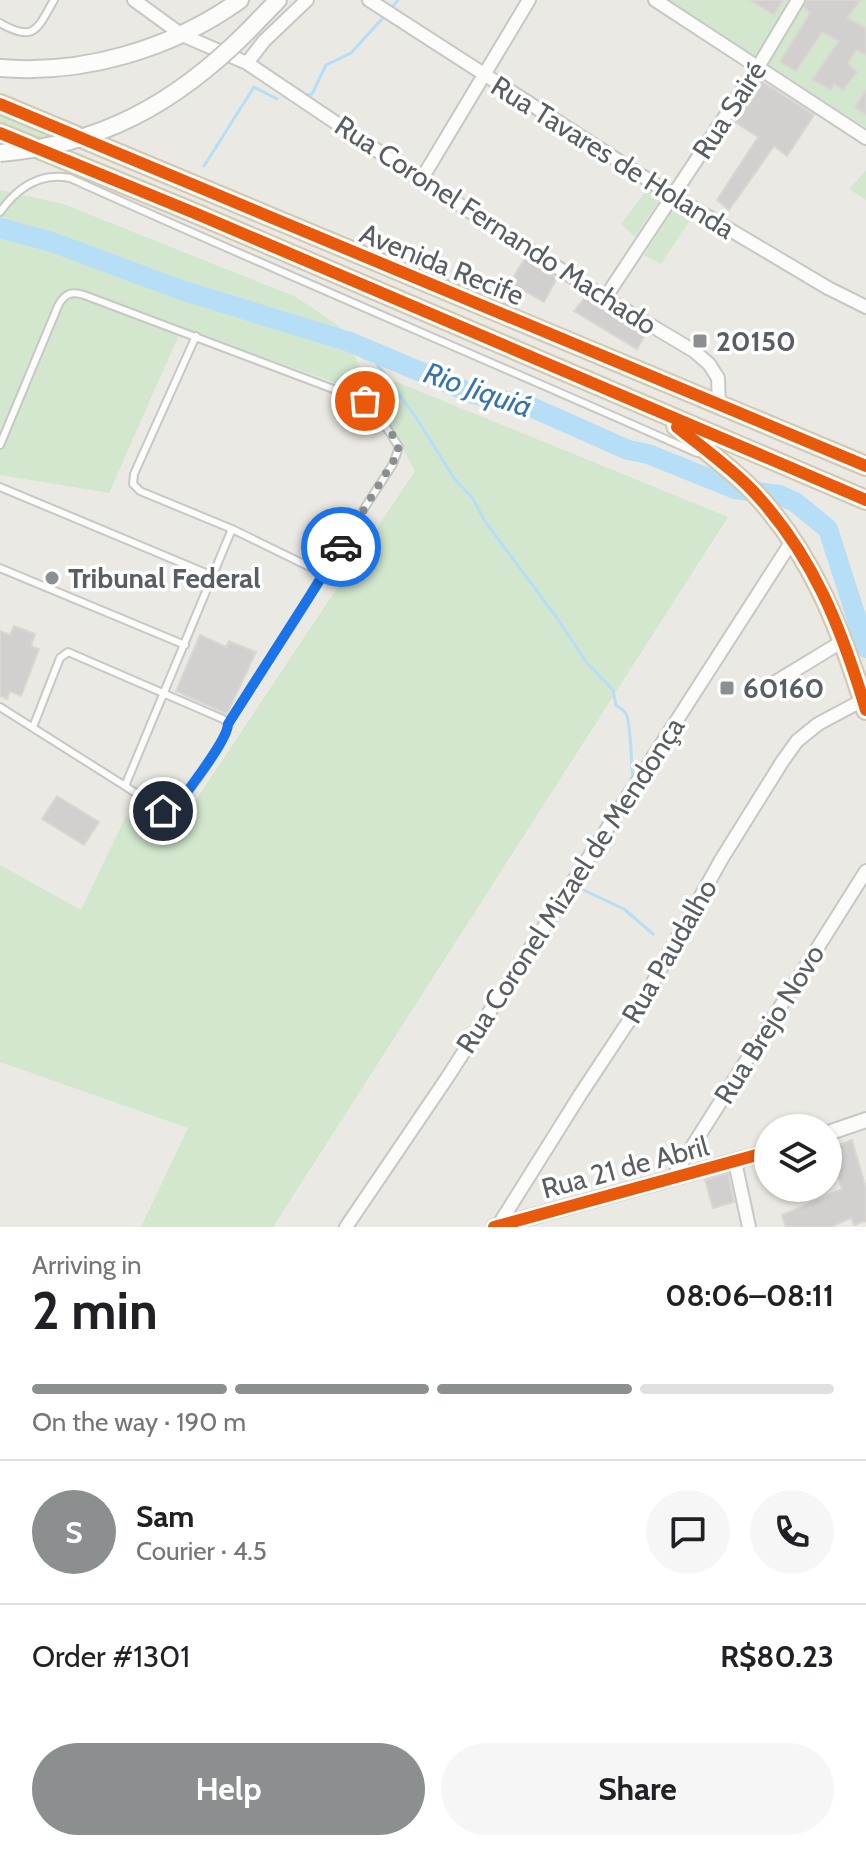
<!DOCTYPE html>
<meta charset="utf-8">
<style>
:root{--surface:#fff;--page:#f6f6f6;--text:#202124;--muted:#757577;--line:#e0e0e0;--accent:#8c8f90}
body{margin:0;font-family:Cabin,sans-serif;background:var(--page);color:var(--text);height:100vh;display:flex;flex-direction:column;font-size:30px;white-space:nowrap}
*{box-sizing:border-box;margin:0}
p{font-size:26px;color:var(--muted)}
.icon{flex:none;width:44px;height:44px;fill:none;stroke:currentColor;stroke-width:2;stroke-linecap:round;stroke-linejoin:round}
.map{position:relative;height:1227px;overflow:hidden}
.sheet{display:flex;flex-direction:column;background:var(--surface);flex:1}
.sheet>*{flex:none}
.tools{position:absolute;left:754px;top:1114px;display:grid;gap:16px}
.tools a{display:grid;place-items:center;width:88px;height:88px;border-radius:50%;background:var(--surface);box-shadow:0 2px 6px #0004;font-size:40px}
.pin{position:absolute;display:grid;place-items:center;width:68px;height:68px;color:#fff;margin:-34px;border:4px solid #fff;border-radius:50%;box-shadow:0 2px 8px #0007}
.courier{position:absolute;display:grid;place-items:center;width:80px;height:80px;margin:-40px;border:6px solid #1a73e8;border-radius:50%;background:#fff;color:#222;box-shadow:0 2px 10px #0007}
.summary em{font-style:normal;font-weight:700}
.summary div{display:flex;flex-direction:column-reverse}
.summary{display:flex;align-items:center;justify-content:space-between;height:136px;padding:0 32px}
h1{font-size:52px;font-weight:700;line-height:60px}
.bar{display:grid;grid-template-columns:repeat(4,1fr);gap:12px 8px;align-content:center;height:96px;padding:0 32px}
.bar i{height:10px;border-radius:6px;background:var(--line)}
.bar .selected{background:var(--accent)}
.bar p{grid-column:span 4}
.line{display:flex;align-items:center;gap:20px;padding:0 32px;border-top:2px solid var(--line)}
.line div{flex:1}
.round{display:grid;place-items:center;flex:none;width:84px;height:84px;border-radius:42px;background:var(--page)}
.button{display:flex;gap:16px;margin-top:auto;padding:16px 32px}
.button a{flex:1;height:92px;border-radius:48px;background:var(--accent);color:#fff;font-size:32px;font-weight:700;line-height:92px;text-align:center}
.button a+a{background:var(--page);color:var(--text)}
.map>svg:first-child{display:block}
.green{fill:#d2e7ce}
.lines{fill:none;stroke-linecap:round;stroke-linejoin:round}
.stream{stroke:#b6def7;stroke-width:3}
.river{stroke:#b6def7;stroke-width:20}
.building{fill:#d2d0ce;stroke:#dad7d3;stroke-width:2}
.service-casing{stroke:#c7c7c6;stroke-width:10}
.minor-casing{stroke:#c7c7c6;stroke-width:16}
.tertiary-casing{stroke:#c7c7c6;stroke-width:18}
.secondary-casing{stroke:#c5c6c4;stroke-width:20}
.primary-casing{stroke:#d3c8b0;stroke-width:22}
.service{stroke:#fcfcfb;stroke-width:6}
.minor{stroke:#fcfcfb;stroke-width:12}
.tertiary{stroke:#fcfcfb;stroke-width:14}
.secondary{stroke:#fcfcfb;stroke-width:16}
.primary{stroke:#f2efe7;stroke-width:18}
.secondary-bridge-casing{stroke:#c5c6c4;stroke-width:20;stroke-linecap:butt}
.secondary-bridge{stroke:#fcfcfb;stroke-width:16}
.cycleway-casing{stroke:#fff;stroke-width:17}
.cycleway{stroke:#e8590c;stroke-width:12}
.done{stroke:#8c8f90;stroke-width:8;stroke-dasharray:0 14.4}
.route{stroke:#1a73e8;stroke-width:10}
.poi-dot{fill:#8c8f90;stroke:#fff;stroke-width:3}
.labels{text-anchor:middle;stroke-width:7;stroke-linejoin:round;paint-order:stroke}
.street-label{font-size:28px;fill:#595e62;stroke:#fff}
.poi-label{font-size:28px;font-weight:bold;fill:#595e62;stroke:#fff;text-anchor:start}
.water-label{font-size:30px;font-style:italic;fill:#3675ac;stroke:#fff}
</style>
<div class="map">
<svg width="866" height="1227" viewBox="0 0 866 1227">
<rect width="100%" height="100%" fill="#eae9e4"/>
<path class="green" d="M 665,0 L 866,0 L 866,128 Z
M 0,113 L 58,138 L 30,143 L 0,129 Z
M 866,170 L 866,200 L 849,189 Z
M 649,187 L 663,194 L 635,237 L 621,224 Z
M 0,190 L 63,204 L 296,297 L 339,326 L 360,367 L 728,517 L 273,1227 L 141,1227 L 188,1128 L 0,1062 L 0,865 L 81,910 L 126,816 L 168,842 L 415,471 L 375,397 L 182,328 L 109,493 L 0,475 Z
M 678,202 L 694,214 L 661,264 L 644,255 Z"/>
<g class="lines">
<path class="stream" d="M 391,9 L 398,0
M 306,95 L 312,94 L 326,65 L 351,53 L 382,19
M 204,166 L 254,87 L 277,99
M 350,342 L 364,358 L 375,361 L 417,419 L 454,478 L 473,499 L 484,520 L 557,618 L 587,663 L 613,690 L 616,705 C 619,708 624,710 626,714 C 631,721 631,765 633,778
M 632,798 L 632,803 L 577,887 L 624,909 L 653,934"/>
<path class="river" d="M 0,228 L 52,242 L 178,289 L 350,342 L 473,394 L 529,406 L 628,450 L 648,454 L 735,489 L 779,495 L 795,502 L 828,529 L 866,648"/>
</g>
<path class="building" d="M 750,0 L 783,0 L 774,15 Z
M 807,0 L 861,0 L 847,18 L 866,28 L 866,55 L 856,50 L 848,63 L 857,72 L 843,90 L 834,84 L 831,90 L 812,80 L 839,41 L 822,32 L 796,71 L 780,62 L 810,13 L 804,7 Z
M 760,80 L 814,115 L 787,156 L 774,146 L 729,210 L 717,200 L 758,137 L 733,121 Z
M 866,90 L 866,115 L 855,107 Z
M 525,258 L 557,278 L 544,302 L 510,283 Z
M 586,296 L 646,333 L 637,349 L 574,311 Z
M 14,626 L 35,634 L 31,646 L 39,649 L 21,696 L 10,691 L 7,699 L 0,696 L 0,631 L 10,635 Z
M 200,635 L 226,647 L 229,641 L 256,652 L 227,714 L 176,691 Z
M 57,796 L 99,822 L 84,845 L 42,819 Z
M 852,1140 L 866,1189 L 866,1221 L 854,1225 L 851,1218 L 831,1227 L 786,1227 L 782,1215 L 842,1189 L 834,1163 L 828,1165 L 828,1149 Z
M 728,1173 L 734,1202 L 713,1208 L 705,1180 Z"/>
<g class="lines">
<defs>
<path id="service" d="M 0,23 C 35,43 37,29 54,0
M 0,212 C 17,188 40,172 70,178 C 278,272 488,360 697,453
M 0,445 L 58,306 C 64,294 71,291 84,295 L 365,401 L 375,410 L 399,447 L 393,464 L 325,569 L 314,569 L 232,529 L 140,491 L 133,484 L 134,474 L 196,336
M 0,487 L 213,576
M 0,568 L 185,645
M 0,707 L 125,786 L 232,529
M 228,724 L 304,606 L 325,569
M 33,727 L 60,658 L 68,652 L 223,719 L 228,724 C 228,740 185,797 172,811 L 163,811 L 125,786"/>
<path id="minor" d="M 134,0 L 182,35 L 247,63 L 421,180 L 605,298 L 694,351 L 709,364 L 718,378 L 719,404
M 369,0 L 673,196 L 828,288 L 866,307
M 655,0 L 866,138
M 247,63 L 264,41 L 307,0
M 421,180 L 529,0
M 605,298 L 758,67 L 798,0
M 764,689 L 843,641
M 735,1162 L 749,1227
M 673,1177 L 866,871
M 498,1226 L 580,1095 L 646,995 L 721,860 L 782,762 L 797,741 L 818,724 L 863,700
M 346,1227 L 447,1078 L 792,541"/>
<path id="tertiary" d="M 828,1133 L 866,1120
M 494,1227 L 768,1152"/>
<path id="secondary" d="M 247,32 L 278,0
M 0,68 C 83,75 172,49 240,0"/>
<path id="primary" d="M 0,104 L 866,466
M 0,133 L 197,214 L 866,500
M 676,426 C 701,447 728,466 751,489 C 811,551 841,629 866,710"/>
</defs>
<use href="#service" class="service-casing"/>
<use href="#minor" class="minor-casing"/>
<use href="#tertiary" class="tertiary-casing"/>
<use href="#secondary" class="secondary-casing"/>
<use href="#primary" class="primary-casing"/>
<use href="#service" class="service"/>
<use href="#minor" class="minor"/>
<use href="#tertiary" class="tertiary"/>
<use href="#secondary" class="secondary"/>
<use href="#primary" class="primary"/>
<defs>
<path id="secondary-bridge" d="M 0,153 C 101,145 176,103 247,32"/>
</defs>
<use href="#secondary-bridge" class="secondary-bridge-casing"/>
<use href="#secondary-bridge" class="secondary-bridge"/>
<defs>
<path id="cycleway" d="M 0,104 L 866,466
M 0,133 L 197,214 L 866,500
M 677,427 C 703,448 730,467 753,491 C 813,555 841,627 866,710
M 494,1227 L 768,1152"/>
</defs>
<use href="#cycleway" class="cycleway-casing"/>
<use href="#cycleway" class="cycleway"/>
</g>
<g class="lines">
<path class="done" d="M 341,547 L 399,452 C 396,436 378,411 365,401"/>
<path class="route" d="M 163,811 L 169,812 L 175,808 C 187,791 228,740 228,724 L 341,547"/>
</g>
<g class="poi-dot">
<rect x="692" y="333" width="16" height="16" rx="4"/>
<circle cx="52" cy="578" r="8"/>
<rect x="719" y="680" width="16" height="16" rx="4"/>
</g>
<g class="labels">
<g class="street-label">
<text transform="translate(729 110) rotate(-57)" y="10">Rua Sairé</text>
<text transform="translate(613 157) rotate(32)" y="10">Rua Tavares de Holanda</text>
<text transform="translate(496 225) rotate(33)" y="10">Rua Coronel Fernando Machado</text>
<text transform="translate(442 264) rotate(22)" y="10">Avenida Recife</text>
<text transform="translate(570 885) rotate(-57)" y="10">Rua Coronel Mizael de Mendonça</text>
<text transform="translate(669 951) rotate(-60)" y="10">Rua Paudalho</text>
<text transform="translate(769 1024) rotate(-58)" y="10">Rua Brejo Novo</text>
<text transform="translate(625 1167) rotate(-15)" y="10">Rua 21 de Abril</text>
</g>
<g class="poi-label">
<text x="716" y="351">20150</text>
<text x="68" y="588">Tribunal Federal</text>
<text x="743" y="698">60160</text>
</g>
<g class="water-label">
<text transform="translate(478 390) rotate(19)" y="10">Rio Jiquiá</text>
</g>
</g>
</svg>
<div class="tools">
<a><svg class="icon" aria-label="layers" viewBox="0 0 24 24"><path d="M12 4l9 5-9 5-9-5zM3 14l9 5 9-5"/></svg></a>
</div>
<div class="pin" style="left:365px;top:401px;background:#ea580c"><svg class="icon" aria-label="bag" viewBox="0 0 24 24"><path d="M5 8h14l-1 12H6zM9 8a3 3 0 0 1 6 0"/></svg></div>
<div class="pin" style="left:163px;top:811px;background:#1f2937"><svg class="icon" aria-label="home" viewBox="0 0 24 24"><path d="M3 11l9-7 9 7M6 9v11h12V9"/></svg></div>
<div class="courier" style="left:341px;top:547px"><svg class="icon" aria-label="car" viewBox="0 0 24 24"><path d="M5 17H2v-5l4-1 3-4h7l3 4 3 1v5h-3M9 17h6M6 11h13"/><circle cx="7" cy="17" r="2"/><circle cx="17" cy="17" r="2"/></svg></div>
</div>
<section class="sheet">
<div class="summary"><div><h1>2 min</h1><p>Arriving in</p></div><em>08:06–08:11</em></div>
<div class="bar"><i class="selected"></i><i class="selected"></i><i class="selected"></i><i></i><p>On the way · 190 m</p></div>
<div class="line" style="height:144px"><b class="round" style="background:var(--accent);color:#fff">S</b><div><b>Sam</b><p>Courier · 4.5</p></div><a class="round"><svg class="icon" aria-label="chat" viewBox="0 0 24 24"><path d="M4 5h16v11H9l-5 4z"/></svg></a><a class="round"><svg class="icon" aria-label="phone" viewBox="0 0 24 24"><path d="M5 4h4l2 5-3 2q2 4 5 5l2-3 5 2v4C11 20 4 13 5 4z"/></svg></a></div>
<div class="line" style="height:104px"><div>Order #1301</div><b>R$80.23</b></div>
<div class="button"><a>Help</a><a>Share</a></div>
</section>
